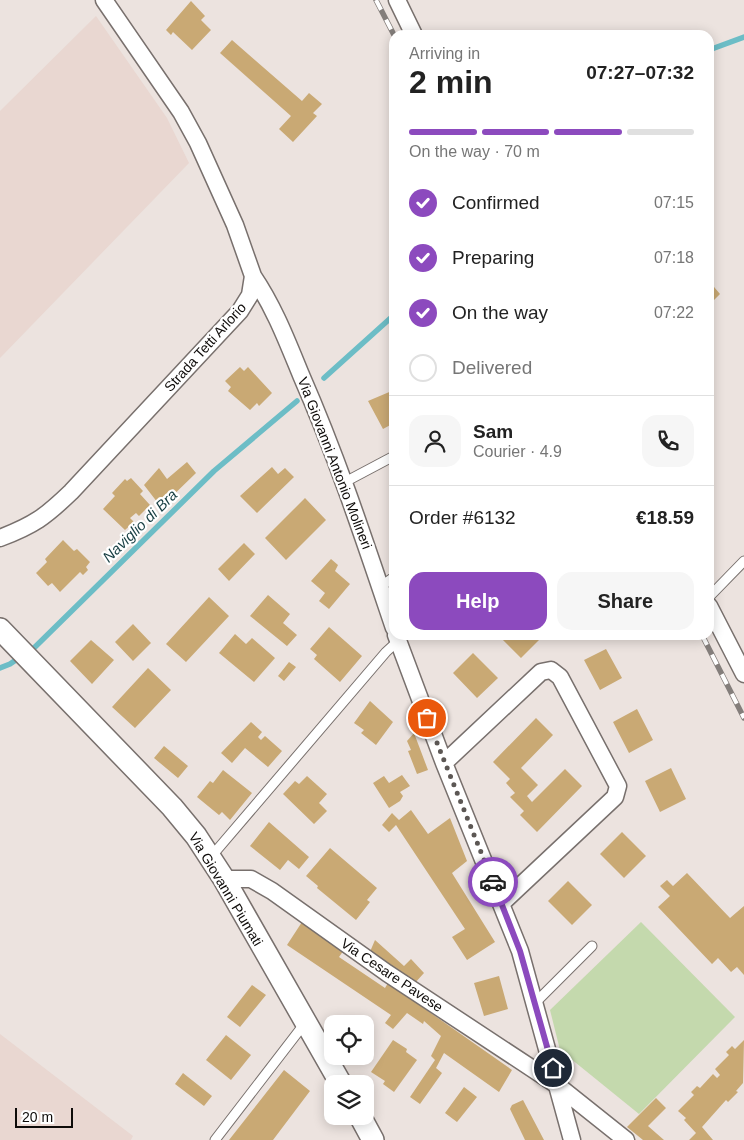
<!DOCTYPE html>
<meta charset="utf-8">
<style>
:root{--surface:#fff;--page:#f6f6f6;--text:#222;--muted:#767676;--line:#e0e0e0;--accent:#8c4abe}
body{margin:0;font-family:Helvetica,sans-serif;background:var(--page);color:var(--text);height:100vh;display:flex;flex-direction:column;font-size:19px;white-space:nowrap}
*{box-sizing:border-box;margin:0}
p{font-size:16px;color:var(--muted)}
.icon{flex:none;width:28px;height:28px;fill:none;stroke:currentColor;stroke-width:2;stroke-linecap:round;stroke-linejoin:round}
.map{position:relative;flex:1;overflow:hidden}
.details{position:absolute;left:389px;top:30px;width:325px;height:610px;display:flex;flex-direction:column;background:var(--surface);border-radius:15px;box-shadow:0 2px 12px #0003}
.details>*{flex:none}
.fabs{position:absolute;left:324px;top:1015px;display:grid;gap:10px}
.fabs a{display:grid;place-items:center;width:50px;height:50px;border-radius:10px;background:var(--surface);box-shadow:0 2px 12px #0003;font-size:25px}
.scale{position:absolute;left:15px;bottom:12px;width:58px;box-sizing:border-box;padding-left:5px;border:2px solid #0e0b09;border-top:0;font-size:14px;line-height:18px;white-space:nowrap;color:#0e0b09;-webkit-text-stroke:4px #fff;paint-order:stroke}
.pin{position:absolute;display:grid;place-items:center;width:42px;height:42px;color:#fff;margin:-21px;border:2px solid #fff;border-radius:50%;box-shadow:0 1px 5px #0007}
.courier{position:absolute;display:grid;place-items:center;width:50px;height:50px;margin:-25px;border:4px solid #8c4abe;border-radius:50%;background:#fff;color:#222;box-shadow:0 1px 6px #0007}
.headline em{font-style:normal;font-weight:700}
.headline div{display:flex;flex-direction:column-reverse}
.headline{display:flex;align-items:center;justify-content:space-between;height:85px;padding:0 20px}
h1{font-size:32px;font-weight:700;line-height:38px}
.bar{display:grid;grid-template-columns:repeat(4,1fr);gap:8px 5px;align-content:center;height:60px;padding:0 20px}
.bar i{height:6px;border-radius:4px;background:var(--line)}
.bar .on{background:var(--accent)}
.bar p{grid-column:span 4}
.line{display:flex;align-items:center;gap:12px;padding:0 20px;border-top:1px solid var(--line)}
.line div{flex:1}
.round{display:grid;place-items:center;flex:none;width:52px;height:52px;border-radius:15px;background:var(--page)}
ol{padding:0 20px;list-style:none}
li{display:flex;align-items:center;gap:15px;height:55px}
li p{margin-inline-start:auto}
li .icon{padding:5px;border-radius:50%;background:var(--accent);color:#fff;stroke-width:4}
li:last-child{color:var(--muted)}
li i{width:28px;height:28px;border:2px solid var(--line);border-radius:50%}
.button{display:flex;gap:10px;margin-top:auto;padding:10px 20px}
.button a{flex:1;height:58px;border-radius:15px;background:var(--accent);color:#fff;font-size:20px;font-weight:700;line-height:58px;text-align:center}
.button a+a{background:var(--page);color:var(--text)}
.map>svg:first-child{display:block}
.built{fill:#e9d7d1}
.green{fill:#c4d9ad}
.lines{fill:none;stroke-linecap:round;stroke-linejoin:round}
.stream{stroke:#6cbdc6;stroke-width:5.5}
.building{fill:#c9a974}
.service-casing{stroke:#78706d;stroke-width:11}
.minor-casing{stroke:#78706d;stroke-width:19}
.tertiary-casing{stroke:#78706d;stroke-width:24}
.service{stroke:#fff;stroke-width:9}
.minor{stroke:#fff;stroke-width:16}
.tertiary{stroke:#fff;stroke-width:21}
.rail-casing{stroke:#847e7b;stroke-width:5.5}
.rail{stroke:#fff;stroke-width:4;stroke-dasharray:11;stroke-linecap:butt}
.done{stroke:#5c5754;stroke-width:5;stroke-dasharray:0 9}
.route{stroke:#8c4abe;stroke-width:6}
.labels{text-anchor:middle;stroke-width:4.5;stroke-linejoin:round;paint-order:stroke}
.street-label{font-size:14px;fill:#0e0b09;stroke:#fff}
.water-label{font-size:15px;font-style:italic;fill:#163d41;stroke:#fff}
</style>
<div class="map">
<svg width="744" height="1140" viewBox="0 0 744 1140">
<rect width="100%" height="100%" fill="#ece3df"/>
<path class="built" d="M 96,16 L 167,118 L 189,163 L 0,358 L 0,111 Z
M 0,1034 L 133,1136 L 131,1140 L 0,1140 Z"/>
<path class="green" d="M 641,922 L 735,1017 L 639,1114 L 560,1050 L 550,1010 Z"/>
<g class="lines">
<path class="stream" d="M 709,50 L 744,37
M 324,378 L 394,315
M 0,668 L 10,664 L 35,647 L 214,471 L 297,401"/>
</g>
<path class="building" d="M 191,1 L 205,16 L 201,20 L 211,30 L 192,50 L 173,32 L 171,35 L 166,30 Z
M 232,40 L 302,101 L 309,93 L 322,104 L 313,113 L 317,116 L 293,142 L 279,129 L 291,116 L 220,53 Z
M 709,281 L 720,294 L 709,305 Z
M 240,367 L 244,371 L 248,367 L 272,393 L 259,406 L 257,403 L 250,410 L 228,391 L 231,387 L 225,381 Z
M 394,390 L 394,423 L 383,429 L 368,401 Z
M 187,462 L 196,473 L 161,507 L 144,485 L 159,468 L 167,479 Z
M 272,467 L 278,474 L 285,468 L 294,477 L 257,513 L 240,496 Z
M 131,478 L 143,491 L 140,494 L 150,505 L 139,516 L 136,513 L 130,518 L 134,522 L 125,530 L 103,509 L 115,496 L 112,493 L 125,479 L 127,481 Z
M 305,498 L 326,520 L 286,560 L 265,538 Z
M 63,540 L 74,551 L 77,549 L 90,562 L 86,567 L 88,570 L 83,575 L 80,572 L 60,592 L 52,583 L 48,586 L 36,573 L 47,562 L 45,559 Z
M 244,543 L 255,554 L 229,581 L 218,569 Z
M 331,559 L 338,565 L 335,571 L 350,584 L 329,609 L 319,601 L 325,593 L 311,581 Z
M 268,595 L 290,614 L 283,623 L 297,635 L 287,646 L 250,616 Z
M 209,597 L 229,616 L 186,662 L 166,644 Z
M 133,624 L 151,643 L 133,661 L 115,642 Z
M 329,627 L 362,656 L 340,682 L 314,659 L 317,655 L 310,649 Z
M 235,634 L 246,644 L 252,638 L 275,658 L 254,682 L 219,653 Z
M 498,635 L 538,635 L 541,638 L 521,658 Z
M 91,640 L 114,660 L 92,684 L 70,661 Z
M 606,649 L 622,678 L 600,690 L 584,660 Z
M 473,653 L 498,678 L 477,698 L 453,673 Z
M 289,662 L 296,667 L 284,681 L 278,676 Z
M 148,668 L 171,690 L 135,728 L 112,707 Z
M 370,701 L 393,722 L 376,745 L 361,733 L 364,730 L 354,723 Z
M 637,709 L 653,740 L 629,753 L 613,722 Z
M 536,718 L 553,735 L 521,768 L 538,785 L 527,796 L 532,802 L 565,769 L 582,786 L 537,832 L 520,815 L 524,811 L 510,797 L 515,793 L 506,783 L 510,779 L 493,762 Z
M 251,722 L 262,732 L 258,737 L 261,740 L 265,736 L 282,751 L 268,767 L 245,748 L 232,763 L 221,753 Z
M 414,733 L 428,770 L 417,774 L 408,751 L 411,750 L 407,741 Z
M 164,746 L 188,766 L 178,778 L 154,758 Z
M 671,768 L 686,799 L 660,812 L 645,781 Z
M 223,770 L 252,793 L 230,820 L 222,812 L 219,815 L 197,797 L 210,781 L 213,783 Z
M 402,775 L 410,786 L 400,792 L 403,796 L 400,801 L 389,808 L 373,783 L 384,776 L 389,783 Z
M 307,776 L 327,794 L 319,803 L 327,811 L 314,824 L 283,794 L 295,781 L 299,784 Z
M 411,810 L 428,834 L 450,818 L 467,861 L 452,873 L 495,942 L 467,960 L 452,937 L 465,929 L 455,914 L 396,825 L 389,832 L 382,825 L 392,813 L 399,820 Z
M 269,822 L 309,857 L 299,869 L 288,860 L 280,870 L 250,846 Z
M 622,832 L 646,856 L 624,878 L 600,854 Z
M 330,848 L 377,888 L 367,900 L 370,902 L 356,920 L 317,888 L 318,886 L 306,876 Z
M 687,873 L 730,918 L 744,906 L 744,975 L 737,967 L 731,972 L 718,958 L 712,964 L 658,907 L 670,896 L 660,886 L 667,880 L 673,886 Z
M 568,881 L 592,905 L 572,925 L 548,901 Z
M 302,922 L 344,950 L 339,957 L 385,988 L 388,983 L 512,1070 L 499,1092 L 444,1053 L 436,1068 L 442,1073 L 420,1104 L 410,1097 L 435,1060 L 431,1056 L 441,1036 L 424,1021 L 423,1024 L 407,1013 L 393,1029 L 385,1023 L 391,1015 L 287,945 Z
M 375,940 L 404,966 L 411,959 L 424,973 L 414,984 L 369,954 Z
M 499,976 L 508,1009 L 484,1016 L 474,983 Z
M 252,985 L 266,995 L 240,1027 L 227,1017 Z
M 226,1035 L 251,1055 L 231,1080 L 206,1060 Z
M 393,1040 L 407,1049 L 406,1052 L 417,1060 L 394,1092 L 383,1084 L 385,1081 L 371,1072 Z
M 744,1040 L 743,1083 L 736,1091 L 738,1092 L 728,1102 L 726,1100 L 702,1127 L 713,1140 L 689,1140 L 696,1133 L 684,1120 L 686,1118 L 678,1111 L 694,1095 L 691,1092 L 697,1086 L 700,1088 L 713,1074 L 717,1078 L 720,1075 L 715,1069 L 729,1055 L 726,1052 L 732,1046 L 735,1049 Z
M 284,1070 L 310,1091 L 273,1140 L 229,1140 Z
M 183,1073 L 212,1096 L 204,1106 L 175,1084 Z
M 464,1087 L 477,1097 L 457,1122 L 445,1113 Z
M 656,1098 L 666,1108 L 648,1126 L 664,1140 L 643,1140 L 627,1127 Z
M 523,1100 L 544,1140 L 525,1140 L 510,1109 L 512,1105 Z"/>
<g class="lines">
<defs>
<path id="service" d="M 345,482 L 394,456
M 380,587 L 394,577
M 709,597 L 744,561
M 210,858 L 386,652 L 398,641
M 536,1002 L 592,946
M 215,1140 L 305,1023"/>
<path id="minor" d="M 397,0 L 414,35
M 253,276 C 274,307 287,341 301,375 C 337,457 365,542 394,628
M 0,538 C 34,525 45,517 71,492 L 240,311 L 250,295 L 253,276 L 235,225 L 198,143 L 181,112 L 104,0
M 709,606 L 744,674
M 396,635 L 444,763 L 520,951 L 572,1140
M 444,763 L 541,672 L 551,670 L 560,677 L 618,786 L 615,797 L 502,903
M 224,879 L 251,879 L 272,891 L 387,973 L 557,1085 L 626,1140"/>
<path id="tertiary" d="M 0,629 L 172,807 L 196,836 L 224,879 L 341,1084
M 360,1116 L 373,1140"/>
</defs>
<use href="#service" class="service-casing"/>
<use href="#minor" class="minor-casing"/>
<use href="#tertiary" class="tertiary-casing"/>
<use href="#service" class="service"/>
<use href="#minor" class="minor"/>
<use href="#tertiary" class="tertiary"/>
<defs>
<path id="rail" d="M 376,0 L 394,35
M 702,635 L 744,718"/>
</defs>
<use href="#rail" class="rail-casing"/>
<use href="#rail" class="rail"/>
</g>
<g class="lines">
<path class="done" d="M 427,718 L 493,882"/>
<path class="route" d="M 493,882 L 520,951 L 553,1068"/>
</g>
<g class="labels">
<g class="street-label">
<text transform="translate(205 347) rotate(-48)" y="5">Strada Tetti Arlorio</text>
<text transform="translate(335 463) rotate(69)" y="5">Via Giovanni Antonio Molineri</text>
<text transform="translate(226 889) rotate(59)" y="5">Via Giovanni Piumati</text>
<text transform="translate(392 975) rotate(34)" y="5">Via Cesare Pavese</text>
</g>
<g class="water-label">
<text transform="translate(140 526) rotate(-44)" y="5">Naviglio di Bra</text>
</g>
</g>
</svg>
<div class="fabs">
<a><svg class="icon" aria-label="locate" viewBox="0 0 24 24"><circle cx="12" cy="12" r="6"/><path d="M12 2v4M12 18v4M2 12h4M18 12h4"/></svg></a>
<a><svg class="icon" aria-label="layers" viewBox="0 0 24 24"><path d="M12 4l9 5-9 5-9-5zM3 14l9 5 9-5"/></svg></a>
</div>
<div class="scale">20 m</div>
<div class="pin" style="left:427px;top:718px;background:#ea580c"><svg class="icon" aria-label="bag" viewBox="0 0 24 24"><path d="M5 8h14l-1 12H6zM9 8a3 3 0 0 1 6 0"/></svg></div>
<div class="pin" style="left:553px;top:1068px;background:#1f2937"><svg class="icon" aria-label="home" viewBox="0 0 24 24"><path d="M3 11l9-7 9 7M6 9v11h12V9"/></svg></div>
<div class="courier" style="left:493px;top:882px"><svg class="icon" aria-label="car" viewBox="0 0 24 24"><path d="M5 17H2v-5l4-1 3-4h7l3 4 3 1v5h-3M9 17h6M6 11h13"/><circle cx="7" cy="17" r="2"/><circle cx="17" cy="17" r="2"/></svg></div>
<section class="details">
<div class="headline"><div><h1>2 min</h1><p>Arriving in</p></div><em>07:27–07:32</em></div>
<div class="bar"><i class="on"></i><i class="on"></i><i class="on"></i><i></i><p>On the way · 70 m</p></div>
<ol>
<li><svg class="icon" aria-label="check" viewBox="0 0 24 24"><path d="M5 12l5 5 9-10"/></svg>Confirmed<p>07:15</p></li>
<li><svg class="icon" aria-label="check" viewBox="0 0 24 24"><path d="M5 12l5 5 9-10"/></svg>Preparing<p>07:18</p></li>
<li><svg class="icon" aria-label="check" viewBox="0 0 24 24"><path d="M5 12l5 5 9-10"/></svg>On the way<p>07:22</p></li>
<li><i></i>Delivered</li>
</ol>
<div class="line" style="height:90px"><a class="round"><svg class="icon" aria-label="person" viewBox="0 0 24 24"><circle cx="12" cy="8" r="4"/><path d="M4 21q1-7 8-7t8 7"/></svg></a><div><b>Sam</b><p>Courier · 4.9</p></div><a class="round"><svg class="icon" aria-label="phone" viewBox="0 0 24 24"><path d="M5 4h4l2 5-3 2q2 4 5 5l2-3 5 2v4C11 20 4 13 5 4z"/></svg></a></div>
<div class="line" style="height:65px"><div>Order #6132</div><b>€18.59</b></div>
<div class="button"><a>Help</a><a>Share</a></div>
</section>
</div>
